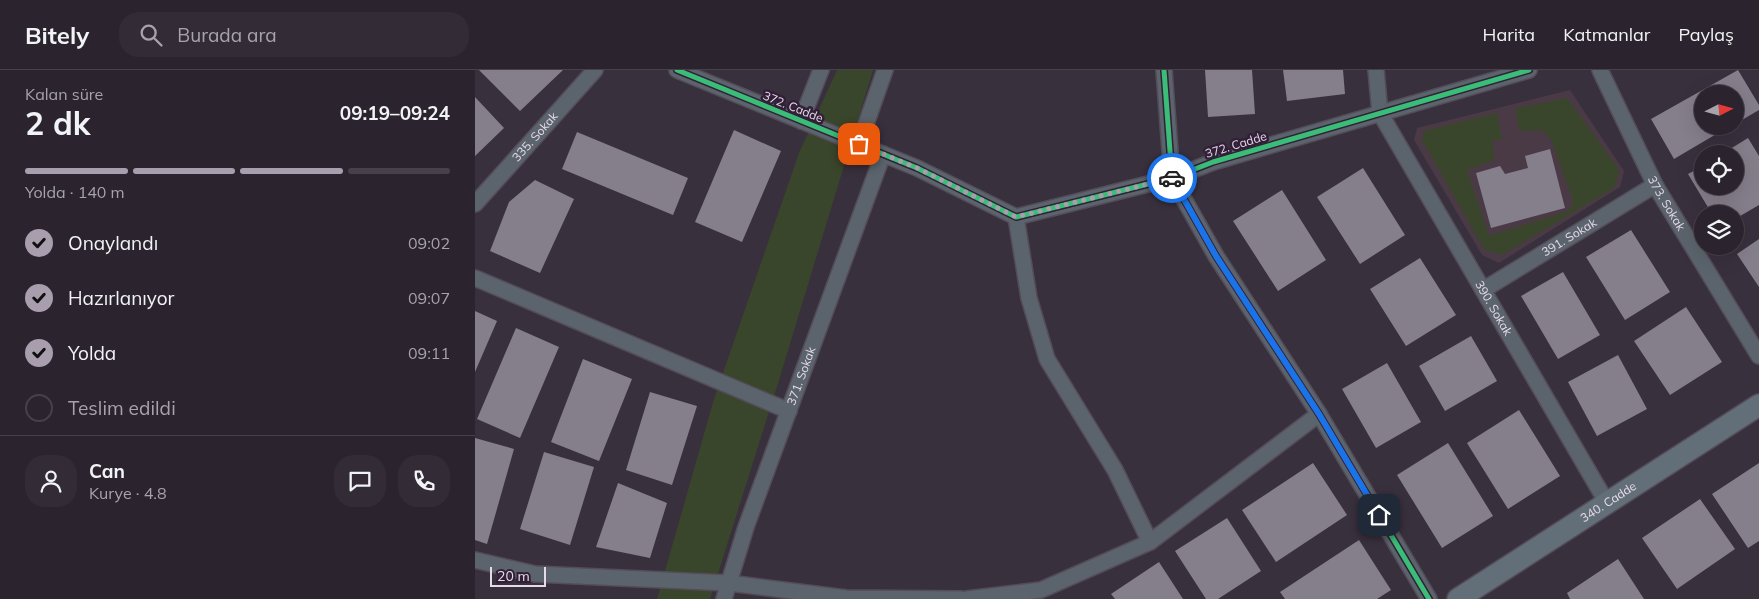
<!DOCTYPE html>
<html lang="tr">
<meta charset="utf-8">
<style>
:root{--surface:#2b242e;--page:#332c36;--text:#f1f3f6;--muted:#a6a4aa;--line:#47414a;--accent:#a99ead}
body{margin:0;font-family:Mulish,sans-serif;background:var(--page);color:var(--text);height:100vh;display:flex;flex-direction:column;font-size:19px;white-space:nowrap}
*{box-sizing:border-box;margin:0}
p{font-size:16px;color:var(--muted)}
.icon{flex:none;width:28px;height:28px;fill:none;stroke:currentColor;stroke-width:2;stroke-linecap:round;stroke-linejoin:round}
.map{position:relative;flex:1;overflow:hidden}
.details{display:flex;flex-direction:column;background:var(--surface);width:475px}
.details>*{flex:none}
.needle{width:32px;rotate:84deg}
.fabs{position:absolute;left:1219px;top:15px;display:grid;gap:10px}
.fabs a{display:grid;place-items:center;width:50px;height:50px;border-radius:50%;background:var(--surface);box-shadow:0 5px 20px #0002,0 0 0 1px var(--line);font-size:25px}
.scale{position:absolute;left:15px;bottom:12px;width:56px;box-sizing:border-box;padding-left:5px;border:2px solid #e6daea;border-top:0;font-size:14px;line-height:18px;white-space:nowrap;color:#e6daea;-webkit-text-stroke:4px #322038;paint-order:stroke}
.pin{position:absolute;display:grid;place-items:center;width:42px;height:42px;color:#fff;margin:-21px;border-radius:10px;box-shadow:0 2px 8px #0006}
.courier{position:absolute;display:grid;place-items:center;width:50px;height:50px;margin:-25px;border:4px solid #1a73e8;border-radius:50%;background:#fff;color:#222;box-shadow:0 1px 6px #0007}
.headline em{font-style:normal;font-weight:700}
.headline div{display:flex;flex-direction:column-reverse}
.headline{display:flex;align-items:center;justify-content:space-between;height:85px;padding:0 25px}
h1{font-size:32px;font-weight:700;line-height:38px}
.bar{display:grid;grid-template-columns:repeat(4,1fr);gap:8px 5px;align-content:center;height:60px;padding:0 25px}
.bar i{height:6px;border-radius:4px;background:var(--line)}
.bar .active{background:var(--accent)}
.bar p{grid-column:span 4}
.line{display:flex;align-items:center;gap:12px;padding:0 25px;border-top:1px solid var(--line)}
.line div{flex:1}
.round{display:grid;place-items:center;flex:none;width:52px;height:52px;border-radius:20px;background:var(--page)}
ol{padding:0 25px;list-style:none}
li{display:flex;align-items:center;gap:15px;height:55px}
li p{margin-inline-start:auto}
li .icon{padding:5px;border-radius:50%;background:var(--accent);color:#111;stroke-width:4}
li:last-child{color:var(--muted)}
li i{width:28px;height:28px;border:2px solid var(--line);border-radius:50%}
header{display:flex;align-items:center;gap:30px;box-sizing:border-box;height:70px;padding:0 25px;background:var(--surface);border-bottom:1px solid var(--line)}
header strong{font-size:24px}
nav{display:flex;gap:28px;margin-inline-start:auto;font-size:18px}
.search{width:350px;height:45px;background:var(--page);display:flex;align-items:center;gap:12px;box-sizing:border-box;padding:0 18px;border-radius:20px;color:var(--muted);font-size:19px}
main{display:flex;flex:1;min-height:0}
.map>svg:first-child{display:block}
.education{fill:#4a3a45}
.green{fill:#3a462b}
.building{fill:#857e8b}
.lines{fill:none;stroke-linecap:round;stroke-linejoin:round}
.street-casing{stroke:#544c58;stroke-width:18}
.secondary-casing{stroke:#544c58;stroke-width:24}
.street{stroke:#5b646c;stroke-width:15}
.secondary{stroke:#636f78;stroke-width:21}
.cycleway-casing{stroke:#322038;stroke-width:8}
.cycleway{stroke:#3abd76;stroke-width:5}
.done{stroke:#a99ead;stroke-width:5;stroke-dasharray:0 9}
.route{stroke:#1a73e8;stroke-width:6}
.labels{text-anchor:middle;stroke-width:5;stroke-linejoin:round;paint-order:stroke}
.street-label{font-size:12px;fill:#e6daea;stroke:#322038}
</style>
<header>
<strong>Bitely</strong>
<div class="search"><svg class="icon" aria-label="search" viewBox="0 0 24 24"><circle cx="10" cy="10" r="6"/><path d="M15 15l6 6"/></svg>Burada ara</div>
<nav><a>Harita</a><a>Katmanlar</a><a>Paylaş</a></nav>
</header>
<main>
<section class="details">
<div class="headline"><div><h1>2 dk</h1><p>Kalan süre</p></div><em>09:19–09:24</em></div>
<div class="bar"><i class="active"></i><i class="active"></i><i class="active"></i><i></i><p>Yolda · 140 m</p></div>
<ol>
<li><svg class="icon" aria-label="check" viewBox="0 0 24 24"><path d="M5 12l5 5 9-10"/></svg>Onaylandı<p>09:02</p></li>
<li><svg class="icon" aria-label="check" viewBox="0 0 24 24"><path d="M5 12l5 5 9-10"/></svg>Hazırlanıyor<p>09:07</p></li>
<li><svg class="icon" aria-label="check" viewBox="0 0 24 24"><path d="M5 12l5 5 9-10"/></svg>Yolda<p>09:11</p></li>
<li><i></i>Teslim edildi</li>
</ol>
<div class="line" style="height:90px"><a class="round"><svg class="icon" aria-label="person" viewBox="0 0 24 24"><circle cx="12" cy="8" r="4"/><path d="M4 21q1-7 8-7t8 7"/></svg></a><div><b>Can</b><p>Kurye · 4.8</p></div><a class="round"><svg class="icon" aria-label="chat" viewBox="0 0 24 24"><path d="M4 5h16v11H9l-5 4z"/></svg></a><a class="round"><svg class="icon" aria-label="phone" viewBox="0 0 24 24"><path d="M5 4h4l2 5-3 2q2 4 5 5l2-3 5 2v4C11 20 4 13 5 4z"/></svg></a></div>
</section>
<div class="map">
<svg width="1284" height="529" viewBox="0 0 1284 529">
<rect width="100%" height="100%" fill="#39303d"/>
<path class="education" d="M 1095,20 L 1149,101 L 1145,117 L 1024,193 L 1007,185 L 939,70 L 942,58 Z"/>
<path class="green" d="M 362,0 L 398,0 L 304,310 L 235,529 L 182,529 L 239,329 L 324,83 Z
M 1092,28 L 1144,100 L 1140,117 L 1027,185 L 1009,179 L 947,70 L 949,61 L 1022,43 L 1027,70 L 1017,70 L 1019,90 L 992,100 L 1014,166 L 1093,141 L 1099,133 L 1076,69 L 1067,60 L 1044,61 L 1041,38 Z"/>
<path class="building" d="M 4,0 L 88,0 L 45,41 Z
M 730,0 L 777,0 L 780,44 L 733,47 Z
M 808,0 L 868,0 L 870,24 L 812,31 Z
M 1263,0 L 1284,35 L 1284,40 L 1260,54 L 1260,24 L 1228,24 L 1228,56 L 1255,56 L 1199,89 L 1176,49 Z
M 0,27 L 29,58 L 0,86 Z
M 259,60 L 306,81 L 267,172 L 220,152 Z
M 102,62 L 213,108 L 198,145 L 87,99 Z
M 1273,68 L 1284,86 L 1284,135 L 1260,149 L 1260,144 L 1237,144 L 1213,104 L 1228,96 L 1228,116 L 1260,116 L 1260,84 L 1247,84 Z
M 1075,79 L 1090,138 L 1016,158 L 1001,103 L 1025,96 L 1030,104 L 1053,98 L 1050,86 Z
M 888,98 L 930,165 L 885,194 L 842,127 Z
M 60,110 L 99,129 L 65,203 L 15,181 L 34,132 Z
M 807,120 L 851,190 L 803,221 L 758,151 Z
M 1156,160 L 1195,222 L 1150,250 L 1111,187 Z
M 1284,169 L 1284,217 L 1262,184 Z
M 945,188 L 981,245 L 931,276 L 895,219 Z
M 1088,202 L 1125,265 L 1083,289 L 1046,226 Z
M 1211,237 L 1247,292 L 1195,325 L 1159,271 Z
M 0,241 L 22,251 L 0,302 Z
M 41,258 L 84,277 L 45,368 L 2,349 Z
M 996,266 L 1022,311 L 970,341 L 944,296 Z
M 1143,285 L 1172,339 L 1122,366 L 1093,312 Z
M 108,289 L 157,309 L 124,391 L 76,372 Z
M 912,293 L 946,352 L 901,378 L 867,319 Z
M 175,322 L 222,336 L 197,415 L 151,400 Z
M 1044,340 L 1085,406 L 1033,439 L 992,373 Z
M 0,368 L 39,379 L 12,474 L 0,470 Z
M 973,373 L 1018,446 L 967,478 L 922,405 Z
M 69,382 L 119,397 L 95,475 L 45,459 Z
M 838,393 L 872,445 L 801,492 L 767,440 Z
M 1284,393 L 1284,471 L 1273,478 L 1237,424 Z
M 143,413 L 192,433 L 175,488 L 121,477 Z
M 1225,429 L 1260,479 L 1202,519 L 1167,468 Z
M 752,448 L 786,501 L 743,529 L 731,529 L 700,481 Z
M 884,470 L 916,520 L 902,529 L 810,529 L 805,522 Z
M 1143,489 L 1169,529 L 1095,529 L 1092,523 Z
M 684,492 L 708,529 L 640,529 L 636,524 Z"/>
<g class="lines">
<defs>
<g id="street">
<path d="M 202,0 L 442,98 L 541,147 L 697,108 L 738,92 L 1054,0"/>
<path d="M 689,0 L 697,108 L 741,186 L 844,344 L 954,529"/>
<path id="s1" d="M 901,0 L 905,43 L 1132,433"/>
<path id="s2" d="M 1125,0 L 1180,115 L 1284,286"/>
<path d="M 326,51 L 346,0"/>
<path d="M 384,74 L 410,0"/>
<path id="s3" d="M 0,134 L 120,0"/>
<path d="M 541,147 L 554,228 L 572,289 L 640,400 L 675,472"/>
<path d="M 0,208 L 314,341"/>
<path id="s4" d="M 1008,220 L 1180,115"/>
<path d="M 0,490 L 60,504 L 254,513 L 371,528 L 486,529"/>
<path id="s5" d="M 249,529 L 271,457 L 408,84"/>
<path d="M 492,529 L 566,520 L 675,472 L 844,344"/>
</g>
<g id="secondary">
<path id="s6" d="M 983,529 L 1284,335"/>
</g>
</defs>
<use href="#street" class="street-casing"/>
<use href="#secondary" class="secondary-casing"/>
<use href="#street" class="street"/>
<use href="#secondary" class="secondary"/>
<defs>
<path id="cycleway" d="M 202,0 L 442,98 L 541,147 L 697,108 L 738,92 L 1054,0
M 689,0 L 697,108 L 741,186 L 844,344 L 954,529"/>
</defs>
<use href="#cycleway" class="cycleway-casing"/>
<use href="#cycleway" class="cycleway"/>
</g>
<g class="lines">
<path class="done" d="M 384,74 L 442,98 L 541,147 L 697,108"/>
<path class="route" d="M 697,108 L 741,186 L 844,344 L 904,445"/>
</g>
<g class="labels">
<g class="street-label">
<text transform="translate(318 37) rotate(22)" y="4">372. Cadde</text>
<text dy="4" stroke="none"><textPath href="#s3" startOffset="90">335. Sokak</textPath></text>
<text transform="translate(761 75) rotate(-17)" y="4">372. Cadde</text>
<text dy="4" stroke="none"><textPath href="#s2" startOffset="149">373. Sokak</textPath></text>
<text dy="4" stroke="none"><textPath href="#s4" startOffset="101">391. Sokak</textPath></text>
<text dy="4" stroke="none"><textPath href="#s1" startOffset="269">390. Sokak</textPath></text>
<text dy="4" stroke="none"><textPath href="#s5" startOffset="236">371. Sokak</textPath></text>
<text dy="4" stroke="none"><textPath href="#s6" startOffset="179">340. Cadde</textPath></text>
</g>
</g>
</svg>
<div class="fabs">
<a><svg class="needle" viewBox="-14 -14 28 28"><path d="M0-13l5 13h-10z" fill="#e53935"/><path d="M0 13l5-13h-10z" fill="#a6a4aa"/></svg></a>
<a><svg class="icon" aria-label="locate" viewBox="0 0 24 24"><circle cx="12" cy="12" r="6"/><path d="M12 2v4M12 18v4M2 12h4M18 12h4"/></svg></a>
<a><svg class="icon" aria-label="layers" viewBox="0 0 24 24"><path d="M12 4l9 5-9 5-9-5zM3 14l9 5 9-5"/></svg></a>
</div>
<div class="scale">20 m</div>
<div class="pin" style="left:384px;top:74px;background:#ea580c"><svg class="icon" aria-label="bag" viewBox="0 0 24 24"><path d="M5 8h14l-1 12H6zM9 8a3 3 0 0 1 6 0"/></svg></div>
<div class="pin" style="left:904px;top:445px;background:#1f2937"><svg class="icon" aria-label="home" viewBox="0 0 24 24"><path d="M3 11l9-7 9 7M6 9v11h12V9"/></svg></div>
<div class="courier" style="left:697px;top:108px"><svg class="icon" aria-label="car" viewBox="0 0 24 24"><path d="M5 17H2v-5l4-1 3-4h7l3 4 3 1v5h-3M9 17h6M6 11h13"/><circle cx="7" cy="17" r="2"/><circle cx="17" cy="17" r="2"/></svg></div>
</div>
</main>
